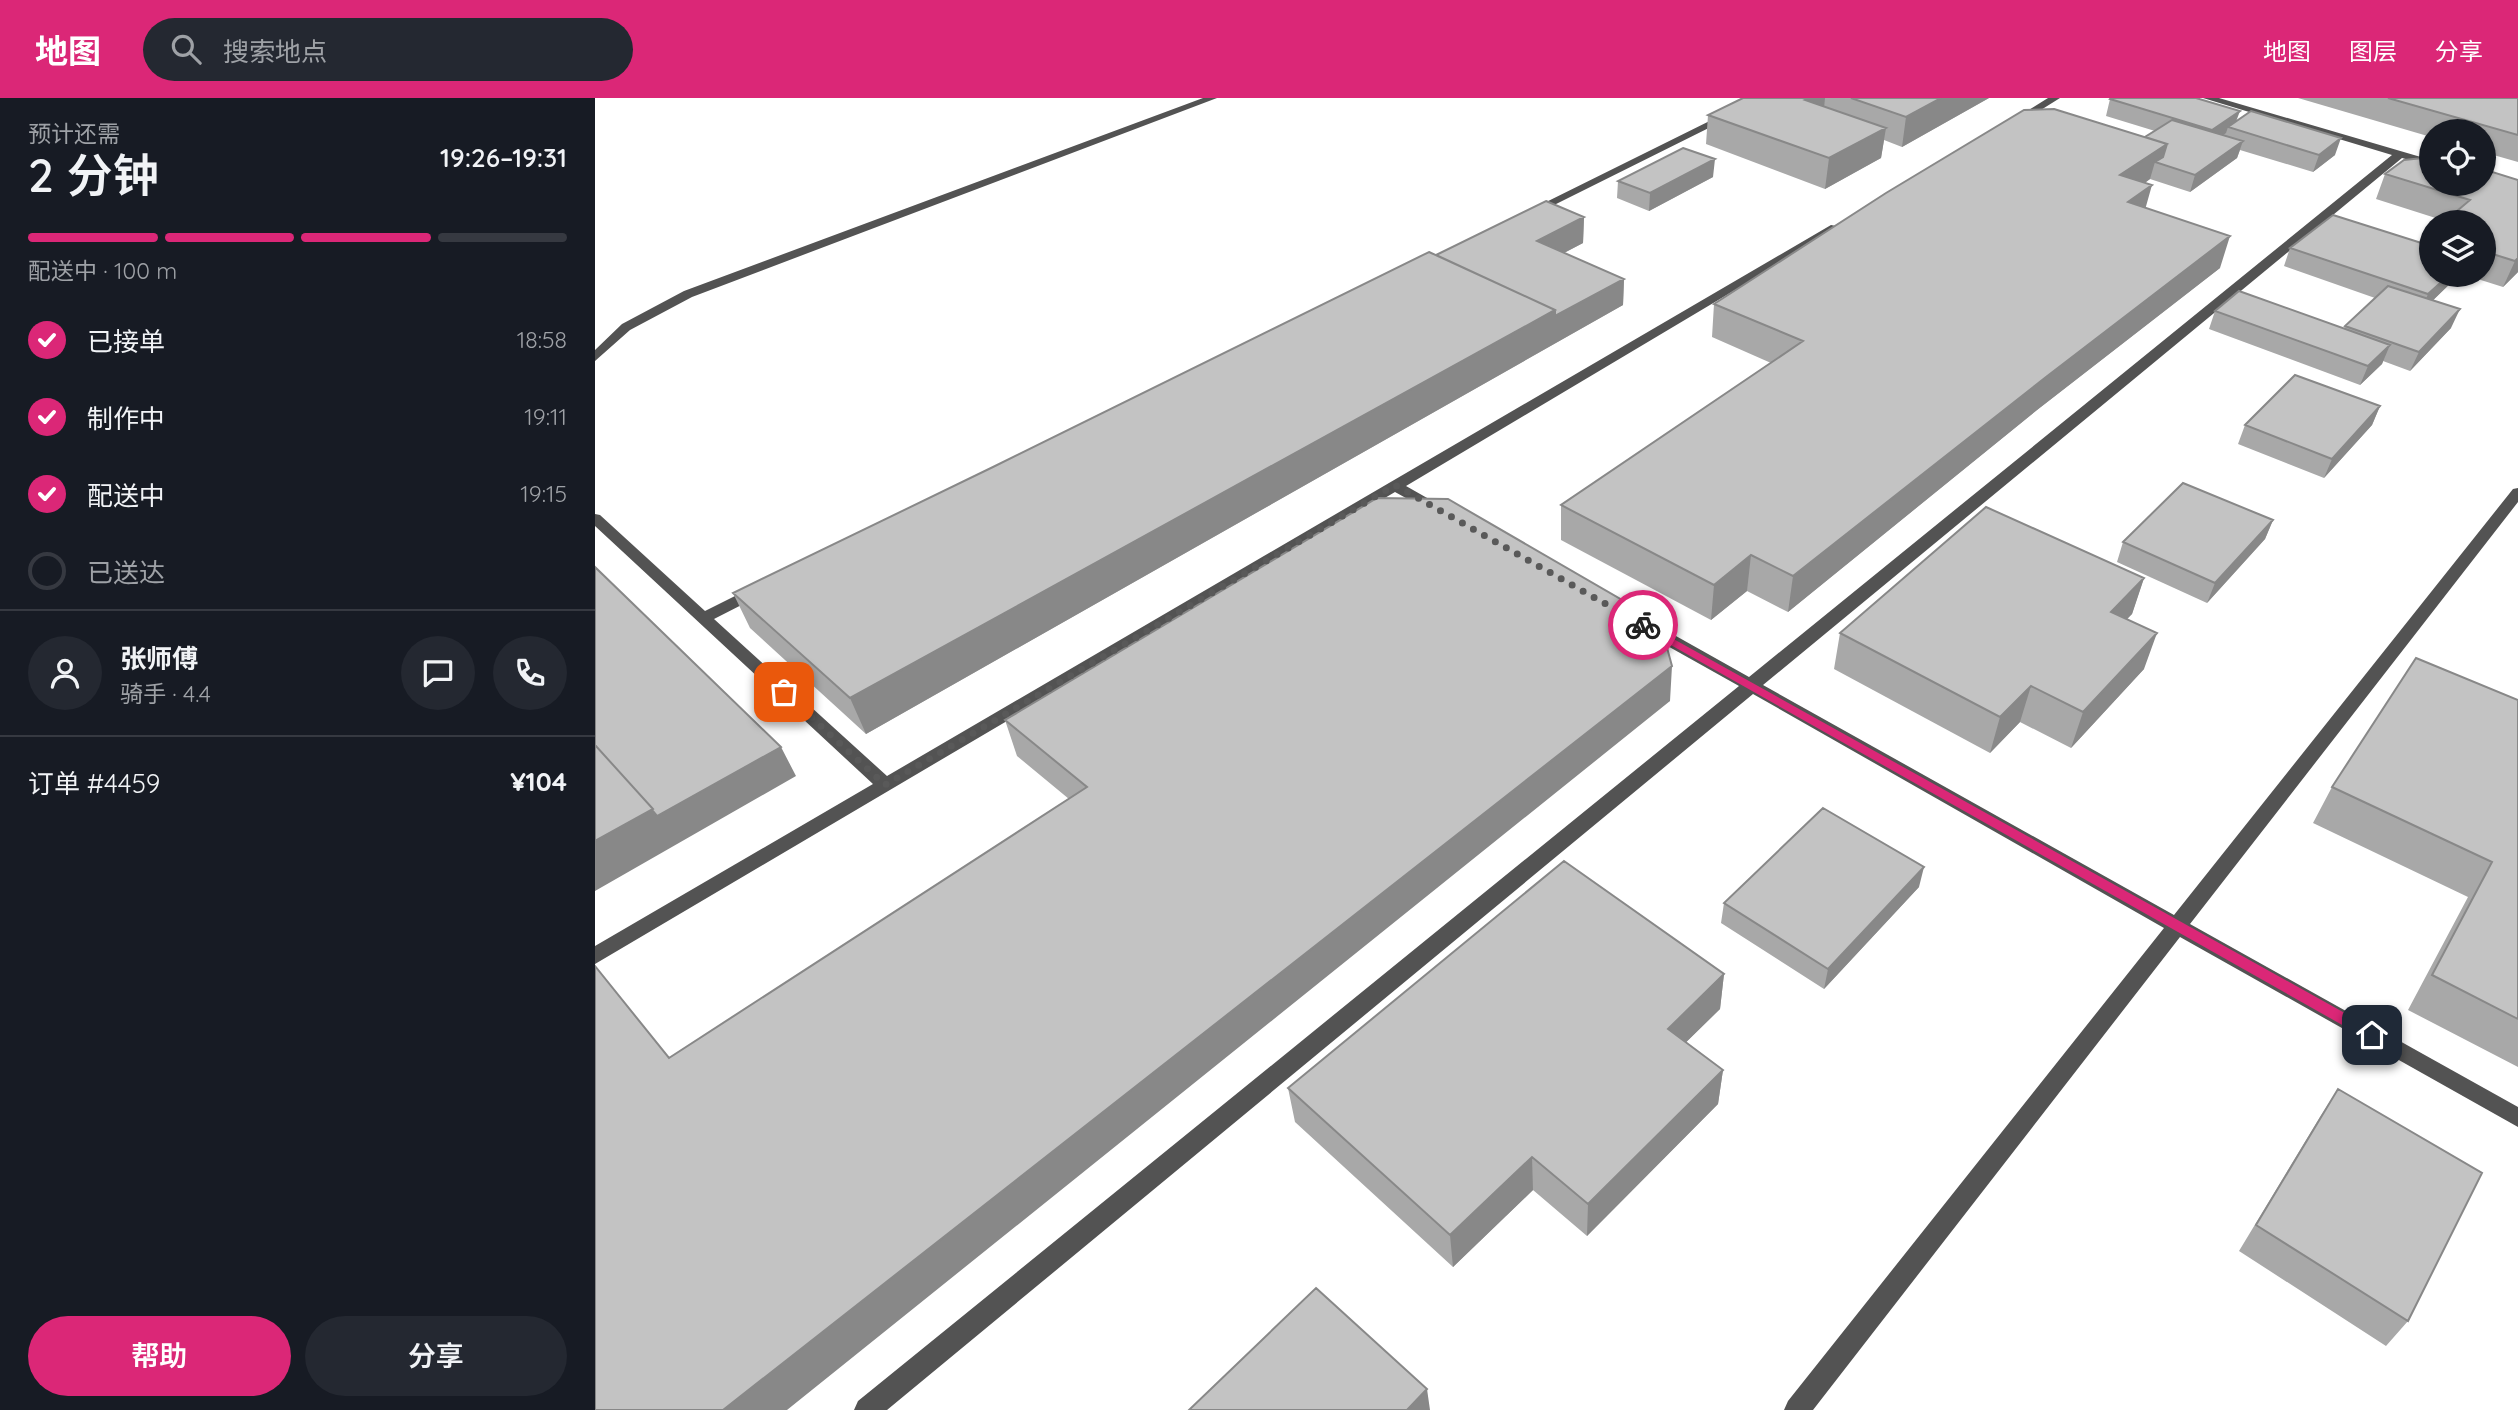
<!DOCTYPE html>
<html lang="zh">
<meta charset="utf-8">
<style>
:root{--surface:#171b24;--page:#242831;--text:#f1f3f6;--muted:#9ea1a6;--line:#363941;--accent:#db2777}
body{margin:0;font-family:Quicksand,"Noto Sans SC",sans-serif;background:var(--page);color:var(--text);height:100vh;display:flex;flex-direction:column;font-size:26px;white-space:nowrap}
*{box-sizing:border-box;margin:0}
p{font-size:23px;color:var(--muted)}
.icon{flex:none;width:38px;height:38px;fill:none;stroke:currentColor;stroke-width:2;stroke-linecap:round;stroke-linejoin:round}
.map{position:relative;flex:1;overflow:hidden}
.panel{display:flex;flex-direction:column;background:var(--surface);width:595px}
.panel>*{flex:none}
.fabs{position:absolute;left:1824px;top:21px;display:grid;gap:14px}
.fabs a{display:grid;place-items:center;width:77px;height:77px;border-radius:50%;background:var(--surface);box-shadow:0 2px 5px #0004;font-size:35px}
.pin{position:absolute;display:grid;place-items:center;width:60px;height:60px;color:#fff;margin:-30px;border-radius:14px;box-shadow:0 4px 10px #0006}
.courier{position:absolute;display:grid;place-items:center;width:70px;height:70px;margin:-35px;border:5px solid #db2777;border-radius:50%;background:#fff;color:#222;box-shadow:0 2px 9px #0007}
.head em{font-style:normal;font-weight:600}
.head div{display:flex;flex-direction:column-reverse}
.head{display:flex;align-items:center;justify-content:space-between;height:119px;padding:0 28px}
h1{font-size:46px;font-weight:600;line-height:52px}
.bar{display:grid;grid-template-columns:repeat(4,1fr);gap:10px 7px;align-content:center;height:84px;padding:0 28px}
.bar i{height:9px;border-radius:5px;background:var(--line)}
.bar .on{background:var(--accent)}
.bar p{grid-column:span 4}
.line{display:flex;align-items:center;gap:18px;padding:0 28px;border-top:2px solid var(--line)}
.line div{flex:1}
.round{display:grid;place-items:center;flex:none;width:74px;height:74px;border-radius:37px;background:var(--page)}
ol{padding:0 28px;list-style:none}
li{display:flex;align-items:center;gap:21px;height:77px}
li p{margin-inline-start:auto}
li .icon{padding:7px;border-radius:50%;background:var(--accent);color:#fff;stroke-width:4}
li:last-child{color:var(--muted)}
li i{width:38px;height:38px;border:4px solid var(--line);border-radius:50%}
.primary-button{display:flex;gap:14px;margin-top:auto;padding:14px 28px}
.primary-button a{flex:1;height:80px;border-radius:42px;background:var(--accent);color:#fff;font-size:28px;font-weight:600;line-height:80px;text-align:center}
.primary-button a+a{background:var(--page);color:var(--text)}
header{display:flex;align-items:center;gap:42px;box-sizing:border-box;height:98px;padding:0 35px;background:var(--accent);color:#fff}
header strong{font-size:33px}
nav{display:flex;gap:38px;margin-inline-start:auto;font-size:24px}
.search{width:490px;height:63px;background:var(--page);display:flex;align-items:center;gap:18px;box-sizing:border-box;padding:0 24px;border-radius:38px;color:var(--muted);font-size:26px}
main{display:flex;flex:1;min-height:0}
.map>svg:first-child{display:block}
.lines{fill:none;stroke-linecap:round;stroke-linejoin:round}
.minor{fill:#535353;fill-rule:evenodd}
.wall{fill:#a8a8a8}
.shaded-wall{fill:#888}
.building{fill:#c3c3c3;stroke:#888;stroke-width:2}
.route{fill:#db2777}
.done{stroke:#595959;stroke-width:7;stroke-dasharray:0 12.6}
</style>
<header>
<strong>地图</strong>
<div class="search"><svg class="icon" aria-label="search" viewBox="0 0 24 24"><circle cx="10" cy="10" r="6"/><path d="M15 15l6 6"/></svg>搜索地点</div>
<nav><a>地图</a><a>图层</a><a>分享</a></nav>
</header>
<main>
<section class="panel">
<div class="head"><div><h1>2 分钟</h1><p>预计还需</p></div><em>19:26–19:31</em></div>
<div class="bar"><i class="on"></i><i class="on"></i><i class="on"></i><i></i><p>配送中 · 100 m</p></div>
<ol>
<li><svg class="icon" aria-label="check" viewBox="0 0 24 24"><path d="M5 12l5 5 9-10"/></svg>已接单<p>18:58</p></li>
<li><svg class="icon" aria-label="check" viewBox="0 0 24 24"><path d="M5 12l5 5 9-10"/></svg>制作中<p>19:11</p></li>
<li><svg class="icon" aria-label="check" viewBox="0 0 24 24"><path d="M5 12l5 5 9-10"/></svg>配送中<p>19:15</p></li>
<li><i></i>已送达</li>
</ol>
<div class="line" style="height:126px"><a class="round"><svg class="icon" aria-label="person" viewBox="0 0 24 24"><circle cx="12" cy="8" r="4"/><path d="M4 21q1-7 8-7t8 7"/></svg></a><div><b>张师傅</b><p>骑手 · 4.4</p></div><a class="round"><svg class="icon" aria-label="chat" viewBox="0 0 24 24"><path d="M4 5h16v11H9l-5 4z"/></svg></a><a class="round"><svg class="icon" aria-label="phone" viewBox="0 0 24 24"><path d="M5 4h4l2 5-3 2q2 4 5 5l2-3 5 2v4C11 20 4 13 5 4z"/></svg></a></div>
<div class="line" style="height:91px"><div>订单 #4459</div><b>¥104</b></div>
<div class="primary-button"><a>帮助</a><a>分享</a></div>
</section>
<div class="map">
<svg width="1923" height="1312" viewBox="0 0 1923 1312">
<rect width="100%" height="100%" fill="#fff"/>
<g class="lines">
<path class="minor" d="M 608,0 L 622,0 L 97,199 L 35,232 L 0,263 L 0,252 L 27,226 L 89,193 Z
M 1161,0 L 1174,0 L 939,117 L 929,115 Z
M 1453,0 L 1465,0 L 1425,25 L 1416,23 Z
M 1608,0 L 1624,0 L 1836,62 L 1836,68 L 1807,60 L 1168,587 L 1579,817 L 1918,391 L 1923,390 L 1923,404 L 1595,826 L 1923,1009 L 1923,1029 L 1585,839 L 1218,1312 L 1189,1312 L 1193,1303 L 1569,830 L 1158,596 L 292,1312 L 259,1312 L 263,1303 L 1144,588 L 1044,532 L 1042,528 L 1044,524 L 1056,524 L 1154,579 L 1797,57 Z
M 1236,127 L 1246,129 L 811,388 L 848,409 L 848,415 L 838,415 L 800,394 L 0,866 L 0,848 L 278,686 L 0,428 L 0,416 L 5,417 L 110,513 L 156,490 L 168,490 L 170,493 L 168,496 L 119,521 L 292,678 Z"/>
</g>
<path class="wall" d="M 1148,0 L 1394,0 L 1307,49 L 1289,42 L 1286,60 L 1230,91 L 1111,46 L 1113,17 Z
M 1703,0 L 1923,0 L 1923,64 L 1888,54 L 1888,33 L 1836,33 L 1836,39 Z
M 1515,1 L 1641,23 L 1740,57 L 1718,74 L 1645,52 L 1642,60 L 1595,94 L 1555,81 L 1550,85 L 1550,110 L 1625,170 L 1442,312 L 1193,514 L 1152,493 L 1116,522 L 966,442 L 966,407 L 1176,265 L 1117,239 L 1119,206 L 1550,39 L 1560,33 L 1511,18 Z
M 1790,76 L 1923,82 L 1923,174 L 1908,189 L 1870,177 L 1888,177 L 1888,124 L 1850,123 L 1781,101 Z
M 1118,79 L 1054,113 L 1022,100 L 1023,83 Z
M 989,119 L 988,145 L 969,155 L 1029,181 L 1028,207 L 271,636 L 155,530 L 138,495 L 398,369 L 841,157 Z
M 1836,135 L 1836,177 L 1863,178 L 1838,202 L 1856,230 L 1815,273 L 1788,263 L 1787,266 L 1765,287 L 1614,231 L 1620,213 L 1749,230 L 1750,228 L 1780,200 L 1689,168 L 1695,150 L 1830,147 Z
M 1785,308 L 1777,327 L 1729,380 L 1643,346 L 1650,327 Z
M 1678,422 L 1670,441 L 1612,505 L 1522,464 L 1528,444 Z
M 1549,480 L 1537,516 L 1531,521 L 1549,571 L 1476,650 L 1425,624 L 1395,655 L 1239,571 L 1245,535 Z
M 1923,602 L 1923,969 L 1813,912 L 1873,799 L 1718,725 L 1737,689 Z
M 1075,603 L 74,960 L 474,701 L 422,658 L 410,622 Z
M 1324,789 L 1229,891 L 1126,825 L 1129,805 Z
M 1129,876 L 1125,911 L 1091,944 L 1128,972 L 1123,1006 L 992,1138 L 938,1092 L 858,1169 L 700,1024 L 693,990 Z
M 1743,991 L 1813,1223 L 1791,1248 L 1644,1153 L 1725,1019 Z"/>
<path class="shaded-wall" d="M 1215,0 L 1230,0 L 1228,21 L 1210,2 Z
M 1346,0 L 1394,0 L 1307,49 L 1311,19 Z
M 1645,13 L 1639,29 L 1633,29 L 1631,35 L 1612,49 L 1617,32 Z
M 1291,30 L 1286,60 L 1230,91 L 1234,60 Z
M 1746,40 L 1740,57 L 1718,74 L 1724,57 Z
M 1648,43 L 1642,60 L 1595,94 L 1600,77 Z
M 1572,46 L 1566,66 L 1560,64 L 1555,81 L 1517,108 L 1525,77 Z
M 1120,61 L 1118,79 L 1054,113 L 1055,95 Z
M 1557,87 L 1548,119 L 1533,104 Z
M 989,119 L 988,145 L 942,169 L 942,143 Z
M 1635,138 L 1625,170 L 1442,312 L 1193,514 L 1198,478 L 1451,279 Z
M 1923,160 L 1923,174 L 1908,189 L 1920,163 Z
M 1854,177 L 1864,177 L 1825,215 L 1833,196 Z
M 1029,181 L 1028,207 L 271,636 L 255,600 L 960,212 Z
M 1865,211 L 1856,230 L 1815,273 L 1824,254 Z
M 1795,247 L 1787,266 L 1765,287 L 1773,268 Z
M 1785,308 L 1777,327 L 1729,380 L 1737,361 Z
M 1678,422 L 1670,441 L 1612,505 L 1620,485 Z
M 1156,457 L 1152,493 L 1116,522 L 1119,487 Z
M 1549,480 L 1537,516 L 1505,550 L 1516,514 Z
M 1562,535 L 1549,571 L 1476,650 L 1488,614 Z
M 1077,568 L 1075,603 L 192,1312 L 128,1312 Z
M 1436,588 L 1425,624 L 1395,655 L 1405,619 Z
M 186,649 L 201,678 L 0,793 L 0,743 L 58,711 Z
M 1329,769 L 1324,789 L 1229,891 L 1233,871 Z
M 1129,876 L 1125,911 L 1070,965 L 1073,931 Z
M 1128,972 L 1123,1006 L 992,1138 L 993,1106 Z
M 937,1059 L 938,1092 L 858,1169 L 855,1137 Z
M 832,1291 L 835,1312 L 812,1312 Z"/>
<path class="building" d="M 1148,0 L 1215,0 L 1210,2 L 1291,30 L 1234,60 L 1113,17 Z
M 1256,0 L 1346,0 L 1311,19 Z
M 1516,0 L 1601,0 L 1645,13 L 1617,32 L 1515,1 Z
M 1793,0 L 1923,0 L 1923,37 Z
M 1459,11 L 1572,46 L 1525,77 L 1557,87 L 1533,104 L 1635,138 L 1451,279 L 1198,478 L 1156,457 L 1119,487 L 966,407 L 1208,243 L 1119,206 L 1291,95 L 1429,12 Z
M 1656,13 L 1746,40 L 1724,57 L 1633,29 Z
M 1577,22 L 1648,43 L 1600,77 L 1560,64 L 1568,59 L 1572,46 L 1550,39 Z
M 1088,50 L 1120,61 L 1055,95 L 1023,83 Z
M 1828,60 L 1836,60 L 1836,86 L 1888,86 L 1888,71 L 1923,82 L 1923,160 L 1920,163 L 1888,153 L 1888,124 L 1849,124 L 1875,102 L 1790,76 L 1809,62 Z
M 951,103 L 989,119 L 942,143 L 1029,181 L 960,218 L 960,212 L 841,157 Z
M 1738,117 L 1836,148 L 1836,177 L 1854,177 L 1833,196 L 1695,150 Z
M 834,154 L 960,212 L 255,600 L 138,495 L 398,369 Z
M 1793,188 L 1865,211 L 1824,254 L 1750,228 Z
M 1644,193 L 1795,247 L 1773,268 L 1620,213 Z
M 1700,277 L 1785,308 L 1737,361 L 1650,327 Z
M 1588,385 L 1678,422 L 1620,485 L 1528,444 Z
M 782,400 L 853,401 L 1065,524 L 1077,568 L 128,1312 L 0,1312 L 0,868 L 74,960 L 492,689 L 410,622 Z
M 1391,409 L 1549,480 L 1516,514 L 1562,535 L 1488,614 L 1436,588 L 1405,619 L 1245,535 Z
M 0,469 L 186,649 L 62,718 L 57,712 L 58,711 L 0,647 Z
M 1821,560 L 1923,602 L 1923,921 L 1837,877 L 1897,764 L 1737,689 Z
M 0,647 L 58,711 L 0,743 Z
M 1228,710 L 1329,769 L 1233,871 L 1129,805 Z
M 969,763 L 1129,876 L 1073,931 L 1128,972 L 993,1106 L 937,1059 L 855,1137 L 693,990 Z
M 1743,991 L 1887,1075 L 1813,1223 L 1661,1127 Z
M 721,1190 L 832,1291 L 812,1312 L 594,1312 Z"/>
<path class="route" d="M 1048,524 L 1782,933 L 1782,941 L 1772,941 L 1044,529 L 1043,527 Z"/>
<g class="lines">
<path class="done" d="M 189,594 L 290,687 L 800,387 L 1048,527"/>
</g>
</svg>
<div class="fabs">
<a><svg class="icon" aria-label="locate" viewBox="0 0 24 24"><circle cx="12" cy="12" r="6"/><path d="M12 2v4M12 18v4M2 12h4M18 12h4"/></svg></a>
<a><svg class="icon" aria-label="layers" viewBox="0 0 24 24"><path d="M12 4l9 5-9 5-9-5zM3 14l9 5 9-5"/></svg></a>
</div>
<div class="pin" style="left:189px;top:594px;background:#ea580c"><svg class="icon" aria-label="bag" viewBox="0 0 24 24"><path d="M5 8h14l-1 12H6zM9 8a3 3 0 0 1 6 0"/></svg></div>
<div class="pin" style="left:1777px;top:937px;background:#1f2937"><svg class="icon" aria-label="home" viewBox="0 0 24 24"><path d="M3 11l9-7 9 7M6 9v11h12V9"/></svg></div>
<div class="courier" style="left:1048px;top:527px"><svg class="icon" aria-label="bike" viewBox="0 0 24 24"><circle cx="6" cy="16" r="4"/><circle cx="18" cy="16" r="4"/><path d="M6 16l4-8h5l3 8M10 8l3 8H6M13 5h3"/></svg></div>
</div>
</main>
